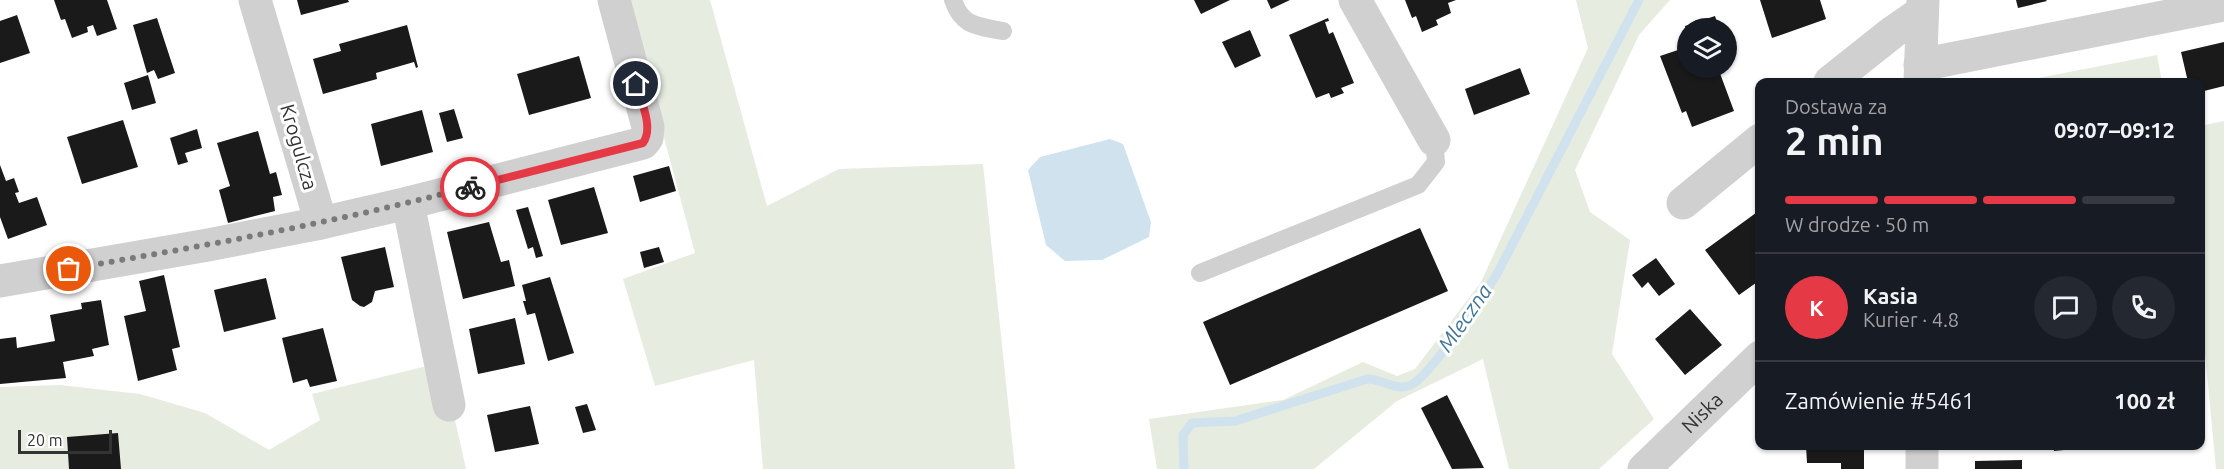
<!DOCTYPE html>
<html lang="pl">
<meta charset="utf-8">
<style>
:root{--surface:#171b24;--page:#242831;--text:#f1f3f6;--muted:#9ea1a6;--line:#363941;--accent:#e63946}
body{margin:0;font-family:Ubuntu,sans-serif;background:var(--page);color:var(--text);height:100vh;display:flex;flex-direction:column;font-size:22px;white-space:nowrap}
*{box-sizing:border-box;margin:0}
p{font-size:20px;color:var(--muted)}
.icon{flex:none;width:33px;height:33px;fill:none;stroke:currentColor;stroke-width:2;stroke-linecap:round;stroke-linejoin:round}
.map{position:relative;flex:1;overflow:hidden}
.side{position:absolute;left:1755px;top:78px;width:450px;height:372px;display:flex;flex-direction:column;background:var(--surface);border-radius:12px;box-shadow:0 2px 4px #0004}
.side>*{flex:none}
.controls{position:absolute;left:1677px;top:18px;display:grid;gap:12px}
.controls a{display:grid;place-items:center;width:60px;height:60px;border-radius:50%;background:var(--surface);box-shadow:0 2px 4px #0004;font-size:30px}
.scale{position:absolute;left:18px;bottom:15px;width:94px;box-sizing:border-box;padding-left:6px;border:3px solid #333;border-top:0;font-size:16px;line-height:21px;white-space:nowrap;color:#333;-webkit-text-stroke:4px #fff;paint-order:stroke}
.pin{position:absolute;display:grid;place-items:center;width:51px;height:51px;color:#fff;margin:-26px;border:3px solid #fff;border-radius:50%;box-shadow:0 2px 6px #0007}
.courier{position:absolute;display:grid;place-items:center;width:60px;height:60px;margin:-30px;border:4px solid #e63946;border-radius:50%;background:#fff;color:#222;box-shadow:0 2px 8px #0007}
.head em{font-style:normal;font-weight:600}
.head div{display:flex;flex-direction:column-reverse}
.head{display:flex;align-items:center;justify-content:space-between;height:102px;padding:0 30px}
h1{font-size:39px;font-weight:600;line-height:45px}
.bar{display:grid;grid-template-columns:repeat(4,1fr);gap:9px 6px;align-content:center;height:72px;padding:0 30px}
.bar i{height:8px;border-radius:4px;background:var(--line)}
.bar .active{background:var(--accent)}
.bar p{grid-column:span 4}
.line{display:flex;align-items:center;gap:15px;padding:0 30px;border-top:2px solid var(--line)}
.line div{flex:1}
.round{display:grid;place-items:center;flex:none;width:63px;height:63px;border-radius:32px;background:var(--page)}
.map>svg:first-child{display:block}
.green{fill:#e6ecdf}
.water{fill:#cfe2ee}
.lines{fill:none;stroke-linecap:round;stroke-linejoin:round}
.stream{stroke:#cfe2ee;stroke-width:9}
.building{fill:#1a1a1a}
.service{stroke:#d0d0d0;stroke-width:18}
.minor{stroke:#d0d0d0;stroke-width:33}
.tertiary{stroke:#d0d0d0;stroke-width:33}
.done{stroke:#7a7a7a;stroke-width:6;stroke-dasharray:0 10.8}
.route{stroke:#e63946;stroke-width:8}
.labels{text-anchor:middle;stroke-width:6;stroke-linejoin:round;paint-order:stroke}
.street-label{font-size:20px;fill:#333;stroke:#fff}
.water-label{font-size:21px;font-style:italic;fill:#3f7597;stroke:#fff}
</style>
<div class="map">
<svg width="2224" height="469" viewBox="0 0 2224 469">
<rect width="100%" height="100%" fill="#fff"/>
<path class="green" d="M 627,0 L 710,0 L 767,206 L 839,169 L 983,164 L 1015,469 L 763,469 L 754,360 L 655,386 L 623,279 L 695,253 Z
M 1576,0 L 1670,0 L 1639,35 L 1575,170 L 1590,212 L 1630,240 L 1612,354 L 1654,419 L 1599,469 L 1509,469 L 1483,359 L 1397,401 L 1314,469 L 1157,469 L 1149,419 L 1283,400 L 1363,362 L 1397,376 L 1415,369 L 1481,282 L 1588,48 Z
M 2157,55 L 2162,82 L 2018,82 Z
M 2224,121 L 2224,469 L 2216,469 L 2200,300 L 2200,126 Z
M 431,365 L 453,411 L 466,469 L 0,469 L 0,387 L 60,385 L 140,394 L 205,413 L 269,450 L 320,420 L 312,394 Z"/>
<path class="water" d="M 1110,139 L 1123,144 L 1151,222 L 1149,237 L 1102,260 L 1065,261 L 1046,245 L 1028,170 L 1040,157 Z"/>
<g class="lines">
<path class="stream" d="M 1184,469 L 1183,435 L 1192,423 L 1235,421 L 1367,379 C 1381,378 1396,392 1411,385 C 1429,377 1486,293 1498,272 L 1639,0"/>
</g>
<path class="building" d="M 54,0 L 107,0 L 117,29 L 97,36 L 93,25 L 87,27 L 88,32 L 72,38 L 65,19 L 61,20 Z
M 297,0 L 348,0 L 349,2 L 301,15 Z
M 1194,0 L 1230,0 L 1201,14 Z
M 1267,0 L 1290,0 L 1271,9 Z
M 1405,0 L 1456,0 L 1448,3 L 1451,13 L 1436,20 L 1438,25 L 1422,32 L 1416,16 L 1412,18 Z
M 1760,0 L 1820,0 L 1826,19 L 1772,38 Z
M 2016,0 L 2046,0 L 2047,1 L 2018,8 Z
M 17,15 L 30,53 L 0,63 L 0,21 Z
M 1715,16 L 1719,28 L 1688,28 L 1687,34 L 1685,26 Z
M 157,18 L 175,73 L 158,79 L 154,70 L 147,73 L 133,25 Z
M 1328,18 L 1329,21 L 1325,22 L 1329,34 L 1333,32 L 1354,83 L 1341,88 L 1344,93 L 1331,98 L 1329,93 L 1316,98 L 1289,35 Z
M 407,25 L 418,67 L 416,68 L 414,62 L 376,73 L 377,79 L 323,94 L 313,59 L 341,51 L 339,44 Z
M 1250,30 L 1261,56 L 1235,68 L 1222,42 Z
M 2224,42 L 2224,86 L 2200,92 L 2200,82 L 2188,82 L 2181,52 Z
M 1678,50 L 1680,55 L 1688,51 L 1688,68 L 1718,68 L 1734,111 L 1692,127 L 1686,111 L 1682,113 L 1660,56 Z
M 579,56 L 591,98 L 529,115 L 517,74 Z
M 1520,68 L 1530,94 L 1474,115 L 1465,89 Z
M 148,75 L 156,103 L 132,110 L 124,83 Z
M 454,109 L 463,138 L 447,142 L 439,113 Z
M 422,110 L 433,152 L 381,166 L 371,124 Z
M 123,120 L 138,167 L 82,184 L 67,137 Z
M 197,129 L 202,148 L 185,153 L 188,162 L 178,165 L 170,138 Z
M 258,131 L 270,174 L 276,172 L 282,195 L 273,197 L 275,211 L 228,223 L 219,190 L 230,186 L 217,143 Z
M 0,165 L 6,181 L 14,178 L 19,192 L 15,193 L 19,203 L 37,197 L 47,225 L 8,239 L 0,217 Z
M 669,166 L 676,191 L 640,202 L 633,176 Z
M 594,187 L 608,233 L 561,245 L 548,200 Z
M 528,207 L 543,256 L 536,258 L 533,247 L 528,249 L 516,210 Z
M 1760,210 L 1760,280 L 1739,295 L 1705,250 Z
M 489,222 L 501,262 L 509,260 L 515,286 L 463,299 L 447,232 Z
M 1420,228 L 1448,291 L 1230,385 L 1203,322 Z
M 385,247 L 394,287 L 375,291 L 372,302 L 364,307 L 360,306 L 352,300 L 341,257 Z
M 659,247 L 664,262 L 644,268 L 640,252 Z
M 1656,258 L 1675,284 L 1659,296 L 1648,282 L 1642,288 L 1632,275 Z
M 164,275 L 180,347 L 172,349 L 177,370 L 138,381 L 124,316 L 146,311 L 139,281 Z
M 550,277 L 574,353 L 548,361 L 535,313 L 527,315 L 523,301 L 526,301 L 522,285 Z
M 266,278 L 276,319 L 224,332 L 214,290 Z
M 101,300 L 109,345 L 92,349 L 94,356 L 63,362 L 66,378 L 0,384 L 0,339 L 16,337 L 17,348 L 55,341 L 50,315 L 82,309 L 81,303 Z
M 1690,309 L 1722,345 L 1685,375 L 1655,339 Z
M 515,318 L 525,364 L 478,374 L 469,329 Z
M 323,328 L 337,381 L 310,387 L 307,379 L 293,383 L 282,338 Z
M 1447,395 L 1484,468 L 1452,469 L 1421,408 Z
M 587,404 L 596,430 L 583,433 L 575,407 Z
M 530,406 L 539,444 L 495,452 L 487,415 Z
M 118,433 L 121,469 L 69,469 L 67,437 Z
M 1806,446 L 1864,446 L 1864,469 L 1841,469 L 1841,463 L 1807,463 Z
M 2053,446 L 2083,446 L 2083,448 L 2054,451 Z
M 2022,460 L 2022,469 L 1975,469 L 1975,461 Z"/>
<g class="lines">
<path class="service" d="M 953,0 C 962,27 978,26 1003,31
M 1200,273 L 1418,185 L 1436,162 L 1434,140"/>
<g class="minor">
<path d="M 1355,0 L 1434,140"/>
<path d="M 1920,65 L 2224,5"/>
<path d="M 1830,82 L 1893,32 L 1922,12"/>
<path d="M 408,203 L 449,405"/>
<path d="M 1683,203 L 1760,140"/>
<path d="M 321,223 L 408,203 L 643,143 L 647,138 L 648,127 L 614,0"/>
<path d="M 0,281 L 208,245 L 321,223 L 255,0"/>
<path id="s1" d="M 1644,469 L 1760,357"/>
</g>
<path class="tertiary" d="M 1920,82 L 1923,0
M 1922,446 L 1922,469"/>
</g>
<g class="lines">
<path class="done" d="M 69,269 C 204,246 338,222 470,187"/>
<path class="route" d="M 470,187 L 643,143 C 654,128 641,101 636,84"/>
</g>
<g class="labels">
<g class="street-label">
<text transform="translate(299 147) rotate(74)" y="7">Krogulcza</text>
<text dy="7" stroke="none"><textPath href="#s1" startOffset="81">Niska</textPath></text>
</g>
<g class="water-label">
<text transform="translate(1465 318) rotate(-55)" y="7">Mleczna</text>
</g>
</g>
</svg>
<div class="controls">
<a><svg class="icon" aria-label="layers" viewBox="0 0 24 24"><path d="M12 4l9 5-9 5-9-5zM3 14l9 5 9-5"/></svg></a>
</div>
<div class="scale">20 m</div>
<div class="pin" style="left:69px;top:269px;background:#ea580c"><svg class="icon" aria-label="bag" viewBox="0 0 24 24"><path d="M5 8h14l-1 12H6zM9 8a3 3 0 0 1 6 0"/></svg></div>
<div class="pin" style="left:636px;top:84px;background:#1f2937"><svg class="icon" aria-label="home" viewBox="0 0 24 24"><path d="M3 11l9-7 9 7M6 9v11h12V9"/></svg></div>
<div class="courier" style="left:470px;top:187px"><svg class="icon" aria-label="bike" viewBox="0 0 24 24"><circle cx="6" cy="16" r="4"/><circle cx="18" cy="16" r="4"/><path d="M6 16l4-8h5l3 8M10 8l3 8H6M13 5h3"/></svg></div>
<section class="side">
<div class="head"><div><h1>2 min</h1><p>Dostawa za</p></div><em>09:07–09:12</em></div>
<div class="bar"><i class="active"></i><i class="active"></i><i class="active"></i><i></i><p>W drodze · 50 m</p></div>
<div class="line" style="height:108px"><b class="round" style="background:var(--accent);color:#fff">K</b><div><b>Kasia</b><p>Kurier · 4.8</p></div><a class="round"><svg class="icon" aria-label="chat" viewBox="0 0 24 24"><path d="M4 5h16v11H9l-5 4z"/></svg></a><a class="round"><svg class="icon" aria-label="phone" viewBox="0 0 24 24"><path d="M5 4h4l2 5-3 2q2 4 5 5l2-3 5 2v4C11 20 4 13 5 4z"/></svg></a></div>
<div class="line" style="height:78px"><div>Zamówienie #5461</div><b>100 zł</b></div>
</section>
</div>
